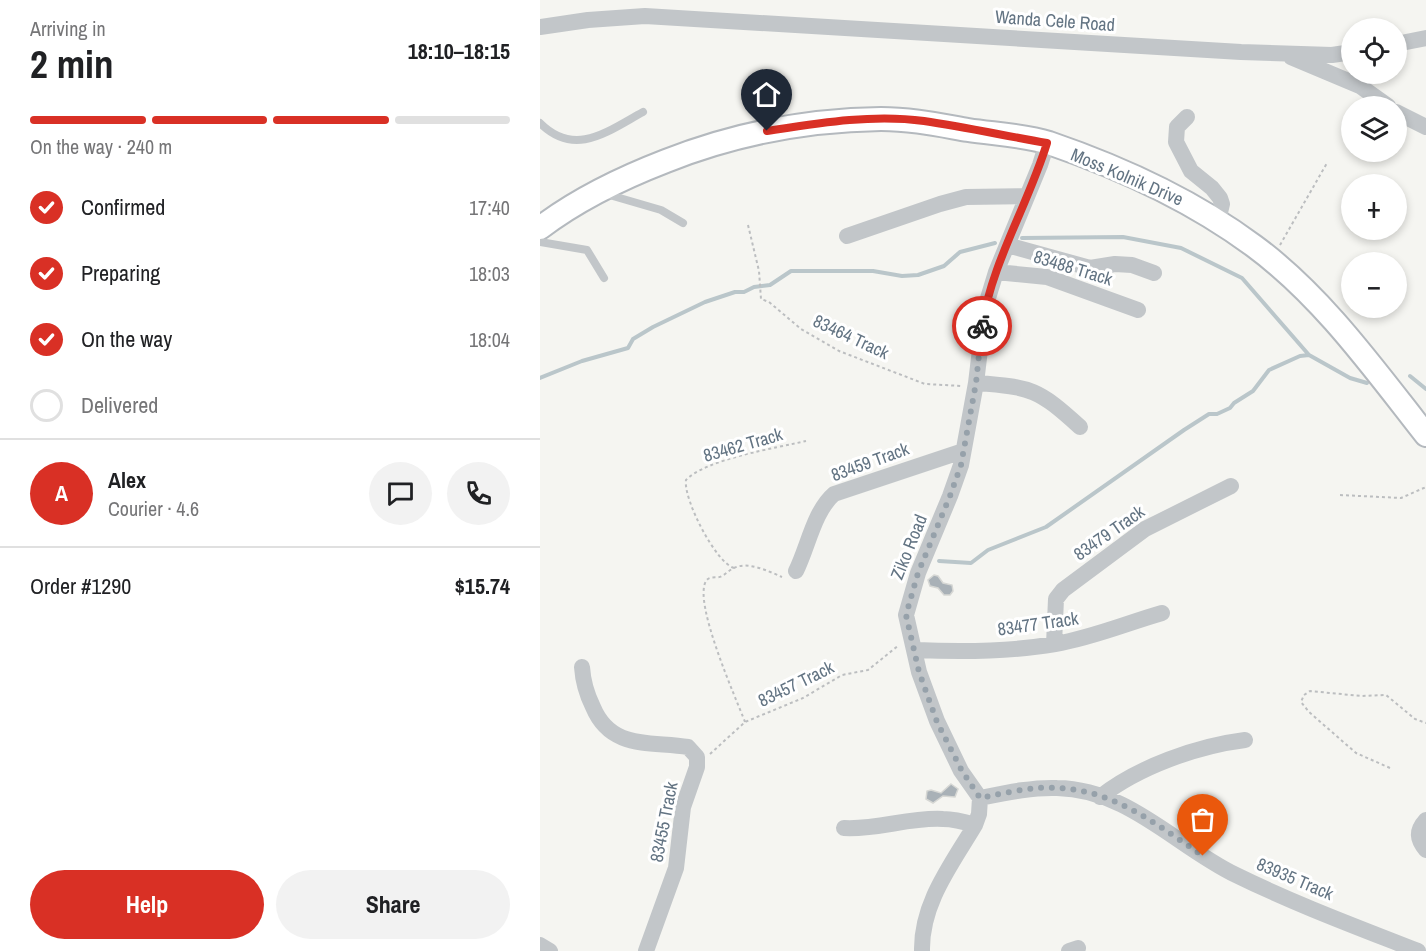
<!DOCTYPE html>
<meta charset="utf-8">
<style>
:root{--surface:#fff;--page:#f2f2f2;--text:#202124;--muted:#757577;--line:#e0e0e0;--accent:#d93025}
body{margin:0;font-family:"Archivo Narrow",sans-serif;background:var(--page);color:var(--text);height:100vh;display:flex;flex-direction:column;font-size:22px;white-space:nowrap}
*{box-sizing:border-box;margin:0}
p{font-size:20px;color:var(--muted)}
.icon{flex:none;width:33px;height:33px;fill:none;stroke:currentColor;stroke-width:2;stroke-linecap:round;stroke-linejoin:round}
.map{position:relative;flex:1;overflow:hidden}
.side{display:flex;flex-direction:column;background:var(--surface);width:540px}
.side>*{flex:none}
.controls{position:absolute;left:801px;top:18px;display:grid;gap:12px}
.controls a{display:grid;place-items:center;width:66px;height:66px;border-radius:50%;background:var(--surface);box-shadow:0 3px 9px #0003;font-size:30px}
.pin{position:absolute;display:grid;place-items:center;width:51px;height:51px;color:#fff;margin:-62px -26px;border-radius:50% 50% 50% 0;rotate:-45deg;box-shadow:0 0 6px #0007}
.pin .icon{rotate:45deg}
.courier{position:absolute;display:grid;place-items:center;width:60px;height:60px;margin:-30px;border:4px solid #d93025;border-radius:50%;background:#fff;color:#222;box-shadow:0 2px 8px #0007}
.overview em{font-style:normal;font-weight:700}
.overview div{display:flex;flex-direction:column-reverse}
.overview{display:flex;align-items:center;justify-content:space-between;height:102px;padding:0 30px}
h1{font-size:39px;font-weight:700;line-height:45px}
.bar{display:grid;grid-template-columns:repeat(4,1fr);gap:9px 6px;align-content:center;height:72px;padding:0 30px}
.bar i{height:8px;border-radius:4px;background:var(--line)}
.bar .active{background:var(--accent)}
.bar p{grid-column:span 4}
.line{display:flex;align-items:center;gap:15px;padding:0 30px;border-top:2px solid var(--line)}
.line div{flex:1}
.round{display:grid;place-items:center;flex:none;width:63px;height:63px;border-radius:32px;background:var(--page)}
ol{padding:0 30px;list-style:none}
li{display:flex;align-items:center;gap:18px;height:66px}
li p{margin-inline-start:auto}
li .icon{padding:6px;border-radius:50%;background:var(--accent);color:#fff;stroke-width:4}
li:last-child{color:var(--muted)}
li i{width:33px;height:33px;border:3px solid var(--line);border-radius:50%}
.action{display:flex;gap:12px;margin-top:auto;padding:12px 30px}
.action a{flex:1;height:69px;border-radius:36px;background:var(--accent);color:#fff;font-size:24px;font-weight:700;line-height:69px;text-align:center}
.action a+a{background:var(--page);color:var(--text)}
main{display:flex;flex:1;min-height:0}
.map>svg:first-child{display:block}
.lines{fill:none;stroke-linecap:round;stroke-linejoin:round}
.stream{stroke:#bac6ca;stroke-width:4}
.building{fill:#a9b1b7;stroke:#d6d7d4;stroke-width:1.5}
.secondary-casing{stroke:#b4b9be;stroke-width:26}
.path{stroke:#bcbec0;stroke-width:2;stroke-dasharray:3 3;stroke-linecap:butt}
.service{stroke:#c2c6c9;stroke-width:8}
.minor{stroke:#c2c6c9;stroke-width:16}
.secondary{stroke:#fff;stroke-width:22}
.done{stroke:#96a1aa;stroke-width:6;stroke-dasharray:0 10.8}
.route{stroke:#d93025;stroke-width:8}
.labels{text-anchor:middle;stroke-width:6;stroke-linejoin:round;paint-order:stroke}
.street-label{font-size:18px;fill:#637483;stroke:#fff}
</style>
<main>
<section class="side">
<div class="overview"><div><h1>2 min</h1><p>Arriving in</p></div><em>18:10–18:15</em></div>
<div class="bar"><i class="active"></i><i class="active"></i><i class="active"></i><i></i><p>On the way · 240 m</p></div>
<ol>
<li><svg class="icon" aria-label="check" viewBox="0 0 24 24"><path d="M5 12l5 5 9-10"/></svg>Confirmed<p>17:40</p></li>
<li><svg class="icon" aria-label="check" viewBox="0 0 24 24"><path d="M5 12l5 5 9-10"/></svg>Preparing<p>18:03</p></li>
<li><svg class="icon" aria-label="check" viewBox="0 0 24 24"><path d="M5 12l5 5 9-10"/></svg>On the way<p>18:04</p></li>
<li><i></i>Delivered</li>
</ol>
<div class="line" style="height:108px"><b class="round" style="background:var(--accent);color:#fff">A</b><div><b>Alex</b><p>Courier · 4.6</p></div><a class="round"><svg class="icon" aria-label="chat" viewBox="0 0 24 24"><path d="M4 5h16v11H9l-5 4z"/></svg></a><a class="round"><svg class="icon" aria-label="phone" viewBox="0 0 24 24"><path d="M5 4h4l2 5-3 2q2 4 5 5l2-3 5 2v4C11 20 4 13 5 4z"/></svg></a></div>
<div class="line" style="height:78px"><div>Order #1290</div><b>$15.74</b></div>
<div class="action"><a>Help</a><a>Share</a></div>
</section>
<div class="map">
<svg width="886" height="951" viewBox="0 0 886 951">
<rect width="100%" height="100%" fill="#f5f5f1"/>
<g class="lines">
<path class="stream" d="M 482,238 L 583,237 L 641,248 L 702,278 L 769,355 L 810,378 L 827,383
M 870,376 L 886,389
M 0,378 L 42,361 L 88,348 L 93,339 L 113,327 L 165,302 L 195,292 L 204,292 L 214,287 L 230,285 L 251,271 L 333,271 L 362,276 L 378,275 L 404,266 L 420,252 L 455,243
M 399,561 L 431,563 L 448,550 L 506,527 L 644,430 L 669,414 L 677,414 L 690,408 L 694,403 L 713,391 L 729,370 L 760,356 L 769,355"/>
</g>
<path class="building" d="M 394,575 L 398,576 L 403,583 L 412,585 L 413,591 L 410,595 L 404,595 L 398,588 L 390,586 L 388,580 Z
M 411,784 L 418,789 L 415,797 L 403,796 L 393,803 L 386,799 L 387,791 L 391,790 L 401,793 Z"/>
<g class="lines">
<defs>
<path id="secondary" d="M 0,228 C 38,199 82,178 126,161 C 194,134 268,120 341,119 C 371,119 399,125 428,130 C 454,134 483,135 509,143 C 582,168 652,200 714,246 C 782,296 834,369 886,435"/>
</defs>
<use href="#secondary" class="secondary-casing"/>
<path class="path" d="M 208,225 L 219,271 L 221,299 L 229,302 L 261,329 L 299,351 L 385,384 L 421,386
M 740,245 L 787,163
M 800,495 L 861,498 L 886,487
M 194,568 C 176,563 143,499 146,480 C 166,459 236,448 266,441
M 205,722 C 196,698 153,603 166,581 C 170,575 177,579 182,576 C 186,574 189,570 194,568 C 208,561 228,571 242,577
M 170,754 L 205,722 L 263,698 L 302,675 L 328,670 L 359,645
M 850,768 L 816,753 L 769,712 L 761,702 L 764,695 L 770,691 L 821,696 L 846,695 L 875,719 L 886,723"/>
<path class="service" d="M 0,123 C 35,158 68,131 103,112
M 66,194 L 121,210 L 143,223
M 0,242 L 47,250 L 64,278"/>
<path class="minor" d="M 0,27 L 48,20 L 105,16 L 701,52 L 792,55 L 812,52
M 856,44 L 886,38
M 751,57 L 820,86 L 848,106
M 856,112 L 886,127
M 647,117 L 637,127 L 636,142 L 651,171 L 672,188 L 680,198 L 682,204 L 678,221
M 307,236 L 400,204 L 426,197 L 487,196
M 467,245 L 550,268 L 575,264 L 592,265 L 614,273
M 456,272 L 507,277 L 598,310
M 436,383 C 492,387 498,389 540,427
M 256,571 C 268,547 274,511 294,494 L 423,451
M 514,644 L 516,599 L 523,590 L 605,529 L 691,486
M 376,650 C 422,652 469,652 515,644 C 552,638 587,623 622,613
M 42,667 C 43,682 46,693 53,707 C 71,750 110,741 148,747 L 157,757 L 157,767 L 143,807 L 136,868 L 106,951
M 560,797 C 598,767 657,746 705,740
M 440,798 C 465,793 492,787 517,788 C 588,789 636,846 696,875 C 755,904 817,927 878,951
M 886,820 C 876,831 877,839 886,850
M 304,828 C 338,830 369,817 403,819 C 414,819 425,822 435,825
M 0,945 L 10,951
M 382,951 C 381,903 412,864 435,825 L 439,814 L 440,798 L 421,771 L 397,721 L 379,672 L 366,615 L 378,573 L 410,496 L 421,465 L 436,383 L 445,308 L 456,272 L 500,165 L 507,143
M 529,951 L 538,948"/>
<use href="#secondary" class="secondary"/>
</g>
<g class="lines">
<path class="done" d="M 442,326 L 436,383 L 421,465 L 410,496 L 378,573 L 366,615 L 379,672 L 397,722 L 422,771 L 440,798 C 465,793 493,786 518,788 C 574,790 619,826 663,856"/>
<path class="route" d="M 227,131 C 279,123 332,114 384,121 C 425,127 466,136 507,143 C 488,205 452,262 442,326"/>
</g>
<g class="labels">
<g class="street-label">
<text transform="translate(515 21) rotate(4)" y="6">Wanda Cele Road</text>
<text transform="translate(587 177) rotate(23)" y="6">Moss Kolnik Drive</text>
<text transform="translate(533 268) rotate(17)" y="6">83488 Track</text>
<text transform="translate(311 337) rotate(25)" y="6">83464 Track</text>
<text transform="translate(203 445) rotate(-16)" y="6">83462 Track</text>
<text transform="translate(330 462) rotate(-20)" y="6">83459 Track</text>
<text transform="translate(569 533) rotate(-35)" y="6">83479 Track</text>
<text transform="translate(369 547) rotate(-68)" y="6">Ziko Road</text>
<text transform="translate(498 624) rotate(-8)" y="6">83477 Track</text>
<text transform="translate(256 684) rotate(-26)" y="6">83457 Track</text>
<text transform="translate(124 822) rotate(-79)" y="6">83455 Track</text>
<text transform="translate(755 879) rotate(23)" y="6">83935 Track</text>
</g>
</g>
</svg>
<div class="controls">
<a><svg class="icon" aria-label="locate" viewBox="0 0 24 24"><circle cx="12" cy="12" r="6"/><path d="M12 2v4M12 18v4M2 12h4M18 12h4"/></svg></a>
<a><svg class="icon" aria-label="layers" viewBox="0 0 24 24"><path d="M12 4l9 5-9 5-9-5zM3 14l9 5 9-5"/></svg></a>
<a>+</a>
<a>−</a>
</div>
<div class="pin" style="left:663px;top:856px;background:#ea580c"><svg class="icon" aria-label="bag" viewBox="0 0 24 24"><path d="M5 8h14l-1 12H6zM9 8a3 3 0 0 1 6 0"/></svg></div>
<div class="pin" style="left:227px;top:131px;background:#1f2937"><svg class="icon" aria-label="home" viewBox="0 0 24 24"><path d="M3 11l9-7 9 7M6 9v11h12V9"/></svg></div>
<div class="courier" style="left:442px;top:326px"><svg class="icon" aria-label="bike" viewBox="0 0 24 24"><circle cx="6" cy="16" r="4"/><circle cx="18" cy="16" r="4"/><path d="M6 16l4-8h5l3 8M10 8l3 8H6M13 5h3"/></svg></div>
</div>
</main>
